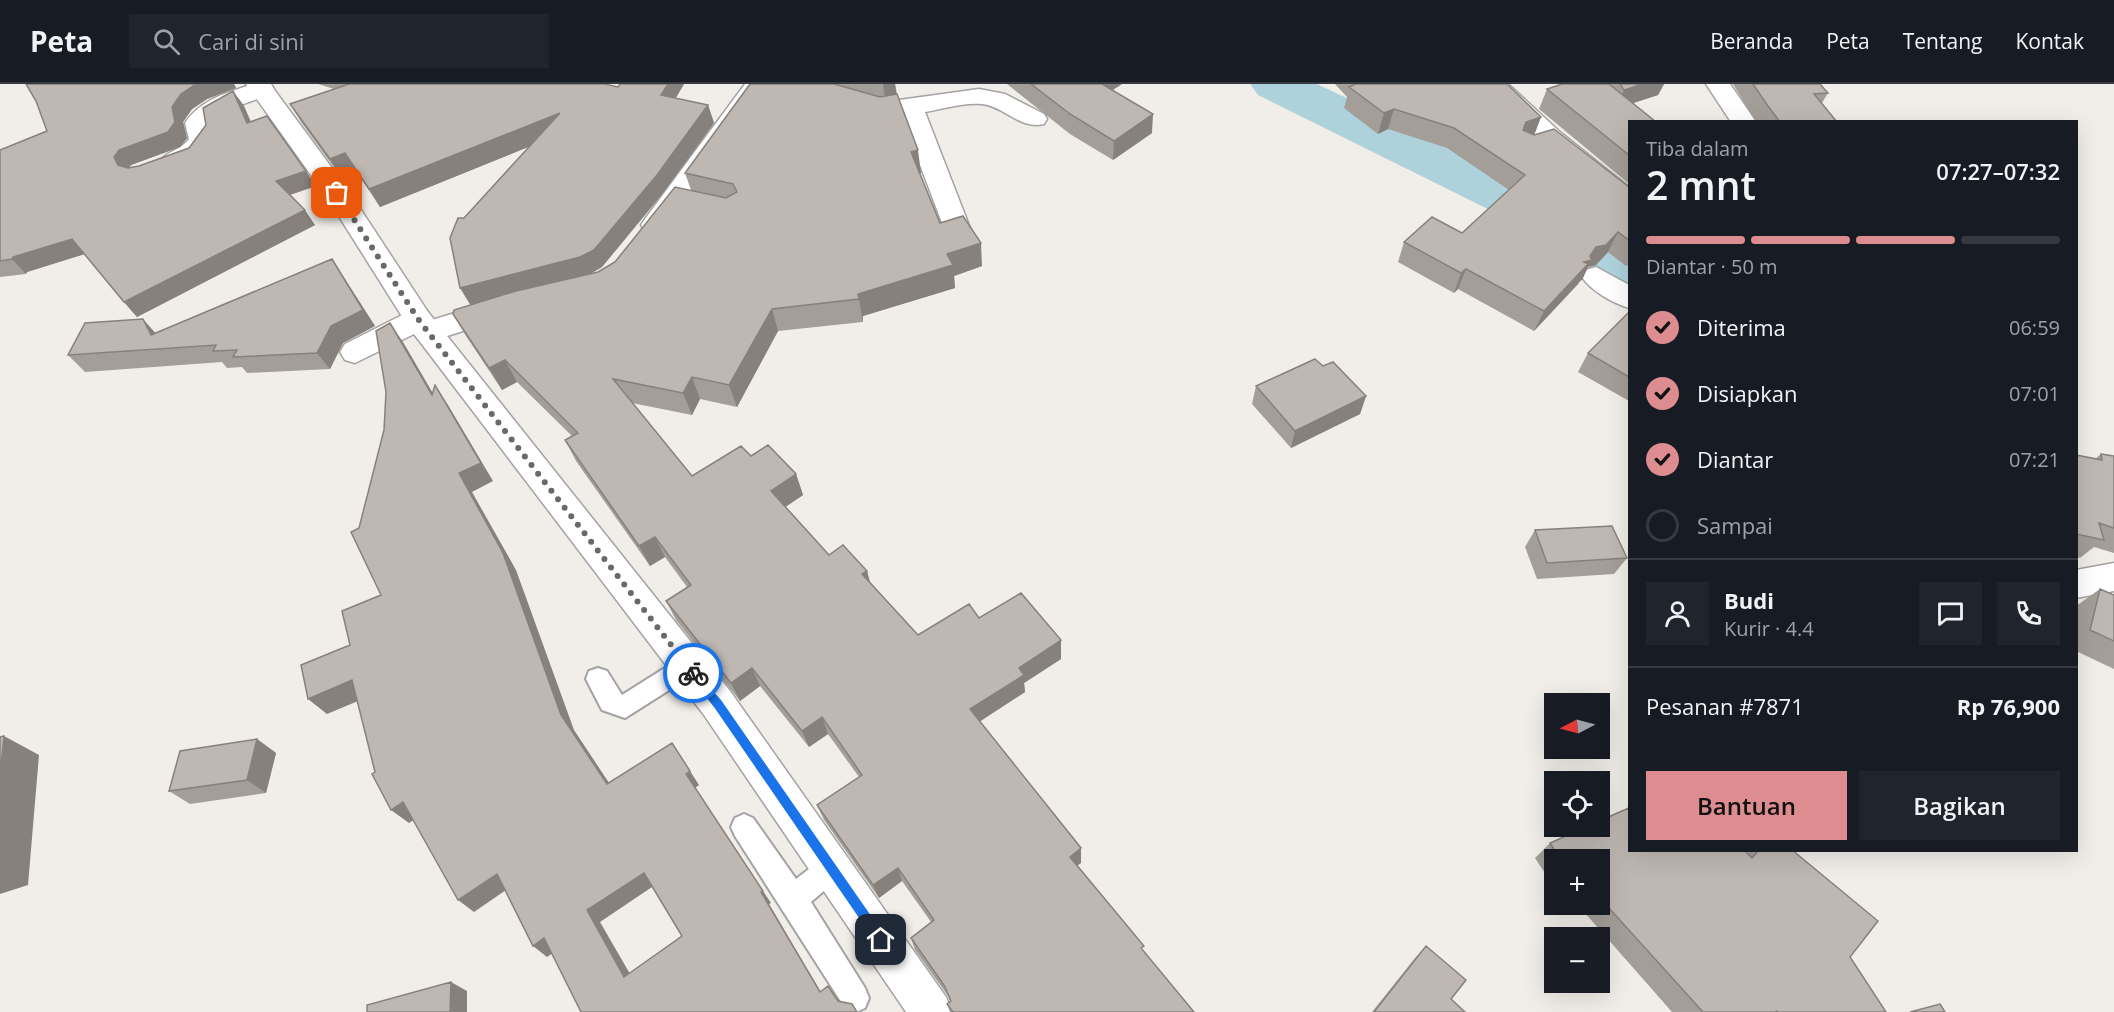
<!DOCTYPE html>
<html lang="id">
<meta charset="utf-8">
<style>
:root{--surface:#171b24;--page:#20242c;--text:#f1f3f6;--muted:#9ea1a6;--line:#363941;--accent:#dd8d90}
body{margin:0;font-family:"Open Sans",sans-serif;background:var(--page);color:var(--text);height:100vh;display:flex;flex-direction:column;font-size:22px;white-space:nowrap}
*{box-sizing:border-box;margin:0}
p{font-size:20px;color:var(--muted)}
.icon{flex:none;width:33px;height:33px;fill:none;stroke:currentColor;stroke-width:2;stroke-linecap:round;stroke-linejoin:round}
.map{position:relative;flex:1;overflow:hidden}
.drawer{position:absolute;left:1628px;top:36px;width:450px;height:732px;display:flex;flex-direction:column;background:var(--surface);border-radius:0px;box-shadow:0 6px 24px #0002}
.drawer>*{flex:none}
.needle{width:39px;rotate:264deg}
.controls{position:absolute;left:1544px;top:609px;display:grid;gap:12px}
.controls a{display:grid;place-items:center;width:66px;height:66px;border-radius:0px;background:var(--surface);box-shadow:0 6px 24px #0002;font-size:30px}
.pin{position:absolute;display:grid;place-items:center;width:51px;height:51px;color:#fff;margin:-26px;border-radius:12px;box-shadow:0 3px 9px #0006}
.courier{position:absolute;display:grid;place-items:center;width:60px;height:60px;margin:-30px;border:4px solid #1a73e8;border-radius:50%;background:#fff;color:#222;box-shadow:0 2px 8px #0007}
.summary em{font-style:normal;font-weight:600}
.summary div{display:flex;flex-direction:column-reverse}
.summary{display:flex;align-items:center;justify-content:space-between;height:102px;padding:0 18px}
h1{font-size:39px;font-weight:600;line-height:45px}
.bar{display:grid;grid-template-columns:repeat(4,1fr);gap:9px 6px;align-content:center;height:72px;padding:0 18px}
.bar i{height:8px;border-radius:4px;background:var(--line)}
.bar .selected{background:var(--accent)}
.bar p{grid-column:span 4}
.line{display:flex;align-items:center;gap:15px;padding:0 18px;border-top:2px solid var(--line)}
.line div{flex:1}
.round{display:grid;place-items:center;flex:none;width:63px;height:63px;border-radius:0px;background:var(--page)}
ol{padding:0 18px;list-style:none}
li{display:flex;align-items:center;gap:18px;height:66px}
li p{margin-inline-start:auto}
li .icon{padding:6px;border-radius:50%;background:var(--accent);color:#111;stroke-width:4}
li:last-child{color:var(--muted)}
li i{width:33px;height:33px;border:3px solid var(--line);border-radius:50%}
.primary-button{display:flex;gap:12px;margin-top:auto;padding:12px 18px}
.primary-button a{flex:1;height:69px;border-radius:0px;background:var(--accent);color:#111;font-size:24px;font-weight:600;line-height:69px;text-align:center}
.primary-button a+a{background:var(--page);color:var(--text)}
header{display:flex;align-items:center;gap:36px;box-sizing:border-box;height:84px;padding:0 30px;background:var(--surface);border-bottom:2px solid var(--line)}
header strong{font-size:28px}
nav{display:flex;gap:33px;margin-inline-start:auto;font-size:21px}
.search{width:420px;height:54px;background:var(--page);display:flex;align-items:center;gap:15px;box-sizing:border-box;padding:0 21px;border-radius:0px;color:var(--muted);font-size:22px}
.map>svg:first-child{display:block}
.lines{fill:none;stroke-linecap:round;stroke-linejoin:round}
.river{fill:#aed2db;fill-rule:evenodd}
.service-casing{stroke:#a3a3a3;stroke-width:4}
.minor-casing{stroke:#a3a3a3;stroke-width:3}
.tertiary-casing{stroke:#a3a3a3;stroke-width:3}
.service{fill:#fff;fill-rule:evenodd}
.minor{fill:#fff;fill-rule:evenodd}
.tertiary{fill:#fff;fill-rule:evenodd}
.wall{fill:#a49e99}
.shaded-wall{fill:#86817d}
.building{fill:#bfb8b2;stroke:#86817d;stroke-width:1.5;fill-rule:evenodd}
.route{fill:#1a73e8}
.done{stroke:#6a6968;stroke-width:6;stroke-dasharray:0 10.8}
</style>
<header>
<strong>Peta</strong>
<div class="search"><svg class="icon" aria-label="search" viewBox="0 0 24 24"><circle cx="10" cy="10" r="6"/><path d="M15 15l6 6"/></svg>Cari di sini</div>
<nav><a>Beranda</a><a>Peta</a><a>Tentang</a><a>Kontak</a></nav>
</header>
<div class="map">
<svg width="2114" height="928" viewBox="0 0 2114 928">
<rect width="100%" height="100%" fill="#f1eee9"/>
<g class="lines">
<path class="river" d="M 1250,0 L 1317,0 L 1550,110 L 1629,162 L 1629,214 L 1608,208 L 1570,176 L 1510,136 L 1258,11 Z"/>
<defs>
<path id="service" d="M 687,570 L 696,573 L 699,581 L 696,589 L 625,634 L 602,626 L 586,595 L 589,587 L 598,584 L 607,587 L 622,611 Z
M 744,730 L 753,734 L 796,795 L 822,775 L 831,771 L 840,775 L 844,784 L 840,793 L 811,818 L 865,904 L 869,914 L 865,924 L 856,928 L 845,924 L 735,752 L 731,743 L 735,734 Z"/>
<path id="minor" d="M 253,0 L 271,0 L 274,5 L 271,10 L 235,23 L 211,38 L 215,55 C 204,73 186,89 164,83 L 160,77 C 167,67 181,66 189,55 L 185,39 C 201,15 227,9 253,0 Z
M 745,0 L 769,0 L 663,147 L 654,150 L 645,147 L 641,141 L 645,135 Z
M 1482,0 L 1508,0 L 1561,49 L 1629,103 L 1629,125 L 1620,122 L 1543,61 Z
M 1706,0 L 1730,0 L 1756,38 L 1731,38 Z
M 979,5 L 1005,10 L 1044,30 L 1047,35 L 1044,40 C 1020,46 1004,22 982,20 C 964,18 942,25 925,28 L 970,144 L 966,150 L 957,153 L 948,150 L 944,144 L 901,31 C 885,33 857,33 847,18 L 850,13 L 859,11 L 885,18 Z
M 1596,183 L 1629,201 L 1629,224 C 1613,219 1591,207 1582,193 L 1586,186 Z
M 501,215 L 511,218 L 515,225 L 511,232 L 428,258 L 418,255 L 414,250 L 355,279 L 345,276 L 340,268 L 345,260 L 408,228 L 418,225 L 428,228 L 432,236 Z
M 2114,479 L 2114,507 L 2076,514 L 2076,486 Z"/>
<path id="tertiary" d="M 246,0 L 270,0 L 346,103 L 428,228 L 730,607 L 946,913 L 952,928 L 906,928 L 704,631 L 408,242 L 328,115 Z"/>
</defs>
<use href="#service" class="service-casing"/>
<use href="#minor" class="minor-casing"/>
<use href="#tertiary" class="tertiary-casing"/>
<use href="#service" class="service"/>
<use href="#minor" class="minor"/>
<use href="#tertiary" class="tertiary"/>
</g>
<path class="wall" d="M 26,0 L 234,0 L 236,4 L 207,15 L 192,25 L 183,38 L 187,54 L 180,63 L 131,81 L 129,84 L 139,82 L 189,64 L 233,7 L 244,22 L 250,38 L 316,102 L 290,111 L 315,141 L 137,233 L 124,218 L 84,170 L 27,188 L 26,190 L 0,193 L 0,66 L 47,47 L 36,17 Z
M 318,0 L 605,0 L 618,3 L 620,0 L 684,0 L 675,15 L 708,21 L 714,39 L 663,109 L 602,183 L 592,189 L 598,188 L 615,178 L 691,106 L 685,89 L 750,0 L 895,0 L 897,10 L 921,89 L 920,90 L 940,139 L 982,182 L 954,192 L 955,204 L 863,232 L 863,238 L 778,247 L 737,323 L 700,315 L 692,331 L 632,319 L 692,392 L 751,372 L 796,390 L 803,411 L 785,423 L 829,471 L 867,487 L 870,499 L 918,551 L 979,534 L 1061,575 L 1024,599 L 1025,608 L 980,637 L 1081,779 L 1077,781 L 1143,867 L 1194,928 L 950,928 L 947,920 L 950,917 L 948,912 L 915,866 L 911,854 L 931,838 L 902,797 L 879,814 L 824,736 L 817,721 L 859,693 L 828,650 L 809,663 L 760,602 L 740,617 L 676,536 L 666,517 L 687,503 L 665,473 L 650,482 L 576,377 L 565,356 L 572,352 L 517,298 L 502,306 L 466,252 L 453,230 L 470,221 L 464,134 L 530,62 L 380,123 L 356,87 L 341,93 L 301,38 L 290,20 L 334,5 Z
M 1007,0 L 1122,0 L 1113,6 L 1152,49 L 1113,76 L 1070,50 Z
M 1335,0 L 1507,0 L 1541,33 L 1534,51 L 1629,103 L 1629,180 L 1626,182 L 1608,168 L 1596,181 L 1588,183 L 1582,196 L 1580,197 L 1578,200 L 1534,247 L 1458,205 L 1454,209 L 1398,178 L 1404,158 L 1462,149 L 1509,106 L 1447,64 L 1388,45 L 1378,50 L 1344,24 L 1347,13 Z
M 1562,0 L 1664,0 L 1658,11 L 1633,19 L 1629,38 L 1629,100 L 1539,25 L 1547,5 Z
M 1733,0 L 1820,0 L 1828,9 L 1822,19 L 1837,38 L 1756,38 Z
M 332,175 L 375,242 L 343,259 L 330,285 L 247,289 L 242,283 L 227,284 L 222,278 L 85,288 L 68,271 L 156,249 Z
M 1629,228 L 1629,317 L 1578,288 L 1588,269 Z
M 1323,282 L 1366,312 L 1360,330 L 1291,364 L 1252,320 L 1256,302 Z
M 2101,370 L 2114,372 L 2114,469 L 2094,463 L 2080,474 L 2076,473 L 2076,371 L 2095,375 Z
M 1535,446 L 1627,474 L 1614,490 L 1537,495 L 1525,463 Z
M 2100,505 L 2114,511 L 2114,585 L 2076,567 L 2076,522 Z
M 257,655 L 276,669 L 266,709 L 190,720 L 169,707 Z
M 1550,759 L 1629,766 L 1747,770 L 1750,766 L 1792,766 L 1850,873 L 1886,928 L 1672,928 L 1577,820 L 1599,820 L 1599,776 L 1554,776 L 1554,803 L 1535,774 Z
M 1426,862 L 1451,915 L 1465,928 L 1372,928 L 1415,874 Z"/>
<path class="shaded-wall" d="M 196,0 L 234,0 L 236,4 L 207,15 L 192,25 L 183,38 L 187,54 L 180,63 L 131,81 L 126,88 L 118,81 L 114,73 L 119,66 L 172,23 L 181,10 Z
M 668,0 L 684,0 L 667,29 L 661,11 Z
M 883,0 L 895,0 L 897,14 L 885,16 Z
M 1097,0 L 1122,0 L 1096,16 Z
M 1643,0 L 1664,0 L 1658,11 L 1615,25 L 1624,6 Z
M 233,7 L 244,22 L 258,54 L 247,39 Z
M 708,21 L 714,39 L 663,109 L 602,183 L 588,191 L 471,222 L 460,204 Z
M 1394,25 L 1388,45 L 1378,50 L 1384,29 Z
M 560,29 L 568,47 L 380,123 L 369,105 Z
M 1153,30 L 1152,49 L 1113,76 L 1114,57 Z
M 1541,33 L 1533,54 L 1515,67 L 1526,38 Z
M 918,66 L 921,89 L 914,91 L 911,68 Z
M 345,69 L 356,87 L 341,93 L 330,75 Z
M 306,87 L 316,102 L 286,112 L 276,97 Z
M 305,126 L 315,141 L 137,233 L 124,218 Z
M 1618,148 L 1608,168 L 1596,181 L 1588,183 L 1582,196 L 1580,197 L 1578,200 L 1534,247 L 1544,227 L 1596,163 Z
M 72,155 L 85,170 L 27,188 L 26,190 L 12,175 L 13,173 Z
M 981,159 L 982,182 L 954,192 L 955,204 L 863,232 L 863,238 L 858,210 L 947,170 Z
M 332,175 L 375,242 L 343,259 L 330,285 L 317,269 Z
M 1466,185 L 1458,205 L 1454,209 L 1461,189 Z
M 772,225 L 778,247 L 737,323 L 729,301 Z
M 143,235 L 158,252 L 151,251 Z
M 390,239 L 403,258 L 445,330 L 432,311 Z
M 505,276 L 517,298 L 502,306 L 489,284 Z
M 692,293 L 700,315 L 692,331 L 683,309 Z
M 435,301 L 448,321 L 493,397 L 472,408 L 516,486 L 574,646 L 619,714 L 607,700 L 561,631 L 459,389 Z
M 1366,312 L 1360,330 L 1291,364 L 1295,347 Z
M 796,390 L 803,411 L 778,428 L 771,407 Z
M 655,453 L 665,473 L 650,482 L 639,462 Z
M 867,487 L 872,506 L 862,490 Z
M 1061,556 L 1061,575 L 1024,599 L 1025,608 L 973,642 L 970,625 L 1019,584 Z
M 752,584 L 760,602 L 740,617 L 731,599 Z
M 352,596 L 370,612 L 327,630 L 308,615 Z
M 822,633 L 828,650 L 809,663 L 802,647 Z
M 4,652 L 39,671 L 28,801 L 0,810 L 0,693 Z
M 257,655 L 276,669 L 266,709 L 247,696 Z
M 690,687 L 699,701 L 695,704 L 771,819 L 769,820 L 826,917 L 820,908 L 686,690 Z
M 403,718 L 420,732 L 409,739 L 391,726 Z
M 1081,764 L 1081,779 L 1070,787 L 1070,773 Z
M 898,784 L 902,797 L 879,814 L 873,801 Z
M 644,789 L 655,801 L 600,838 L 637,902 L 624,893 L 587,826 Z
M 497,790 L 512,802 L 474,828 L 458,816 Z
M 544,854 L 559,865 L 547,873 L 533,862 Z
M 451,898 L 467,907 L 467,928 L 450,928 Z"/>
<path class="building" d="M 26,0 L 196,0 L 181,10 L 172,23 L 175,38 L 168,48 L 119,66 L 114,73 L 118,81 L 128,84 L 139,82 L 189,64 L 206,41 L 203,24 L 233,7 L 247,39 L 267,32 L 306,87 L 276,97 L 305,126 L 124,218 L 72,155 L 13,173 L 12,175 L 0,177 L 0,66 L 47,47 L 36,17 Z
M 349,0 L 605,0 L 618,3 L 620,0 L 668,0 L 661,11 L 708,21 L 657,91 L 594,166 L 580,173 L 460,204 L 450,154 L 458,134 L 464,134 L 560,29 L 369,105 L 345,69 L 330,75 L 290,20 Z
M 750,0 L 834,0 L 880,13 L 897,10 L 918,66 L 911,68 L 940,139 L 963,132 L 981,159 L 947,170 L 953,181 L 858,210 L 859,215 L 772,225 L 729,301 L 692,293 L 683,309 L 613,295 L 692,392 L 741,362 L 751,372 L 768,361 L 796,390 L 771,407 L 829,471 L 843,461 L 867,487 L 862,490 L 918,551 L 969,520 L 979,534 L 1021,509 L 1061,556 L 1019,584 L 1024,591 L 970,625 L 1081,764 L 1070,773 L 1144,862 L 1141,864 L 1194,928 L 953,928 L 947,920 L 951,917 L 944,901 L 911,854 L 934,836 L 898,784 L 873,801 L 817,721 L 862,691 L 822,633 L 802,647 L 752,584 L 731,599 L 666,517 L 691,501 L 655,453 L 639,462 L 565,356 L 578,349 L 505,276 L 489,284 L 453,230 L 454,226 L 516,207 L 598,188 L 615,178 L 675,103 L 726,114 L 737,108 L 733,100 L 685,89 Z
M 1031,0 L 1102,0 L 1153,30 L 1114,57 L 1070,30 Z
M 1356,0 L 1507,0 L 1541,33 L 1526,38 L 1523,46 L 1534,51 L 1554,45 L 1629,103 L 1629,156 L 1618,148 L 1606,161 L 1596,163 L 1590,172 L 1592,176 L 1584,178 L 1588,180 L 1544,227 L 1466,185 L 1461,189 L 1404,158 L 1432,133 L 1462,149 L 1525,91 L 1454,44 L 1394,25 L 1384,29 L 1349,3 Z
M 1562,0 L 1609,0 L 1656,38 L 1629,38 L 1629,71 L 1547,5 Z
M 1620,0 L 1643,0 L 1624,6 Z
M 1753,0 L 1820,0 L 1828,9 L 1814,10 L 1837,38 L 1780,38 L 1768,22 Z
M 332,175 L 363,226 L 331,242 L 317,269 L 233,273 L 237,266 L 213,267 L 216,261 L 68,271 L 85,239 L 143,235 L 151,251 Z
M 1629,228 L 1629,293 L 1588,269 Z
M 390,239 L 432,311 L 435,301 L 481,379 L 459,389 L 503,469 L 561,631 L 607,700 L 672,659 L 690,687 L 686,690 L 763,807 L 761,808 L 820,908 L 828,902 L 838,917 L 852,920 L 857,928 L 581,928 L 544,854 L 533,862 L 497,790 L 458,816 L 403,718 L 391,726 L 372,690 L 375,688 L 352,596 L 308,615 L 301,581 L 350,561 L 342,527 L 381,511 L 351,448 L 359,444 L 384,346 L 386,308 L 376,247 ZM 644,789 L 682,852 L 624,893 L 587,826 Z
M 1315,275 L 1323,282 L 1333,278 L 1366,312 L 1295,347 L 1256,302 Z
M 2101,370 L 2114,372 L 2114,444 L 2099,439 L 2104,456 L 2076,450 L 2076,371 L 2102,376 Z
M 1612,442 L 1627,474 L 1547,479 L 1535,446 Z
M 2100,505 L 2114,511 L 2114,557 L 2090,546 Z
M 4,652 L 0,693 L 0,653 Z
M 257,655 L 247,696 L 169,707 L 180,667 Z
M 1629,724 L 1629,766 L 1744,766 L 1752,774 L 1759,766 L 1792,766 L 1878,837 L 1850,873 L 1886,928 L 1778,928 L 1777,927 L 1775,928 L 1703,928 L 1599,813 L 1599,776 L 1561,776 L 1550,759 L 1588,742 L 1599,742 L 1599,737 Z
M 1426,862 L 1466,896 L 1451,915 L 1465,928 L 1374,928 Z
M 451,898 L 450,928 L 367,928 L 367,921 Z
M 1940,920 L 1945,928 L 1910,928 Z"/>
<path class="route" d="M 693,585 L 721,616 L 885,852 L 885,860 L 877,860 L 714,623 L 690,593 L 690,586 Z"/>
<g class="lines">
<path class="done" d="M 337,109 L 418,235 L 693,589"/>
</g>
</svg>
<div class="controls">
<a><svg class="needle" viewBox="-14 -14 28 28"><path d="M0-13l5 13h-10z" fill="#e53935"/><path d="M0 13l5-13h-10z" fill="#9ea1a6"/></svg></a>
<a><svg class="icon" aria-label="locate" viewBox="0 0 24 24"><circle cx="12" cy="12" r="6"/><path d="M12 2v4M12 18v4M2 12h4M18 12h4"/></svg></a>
<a>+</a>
<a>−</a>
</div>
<div class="pin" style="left:337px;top:109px;background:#ea580c"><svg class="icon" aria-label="bag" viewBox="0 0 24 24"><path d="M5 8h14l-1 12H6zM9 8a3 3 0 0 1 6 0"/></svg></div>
<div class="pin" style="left:881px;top:856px;background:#1f2937"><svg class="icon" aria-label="home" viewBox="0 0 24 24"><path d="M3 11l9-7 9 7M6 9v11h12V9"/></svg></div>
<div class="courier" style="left:693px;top:589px"><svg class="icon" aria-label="bike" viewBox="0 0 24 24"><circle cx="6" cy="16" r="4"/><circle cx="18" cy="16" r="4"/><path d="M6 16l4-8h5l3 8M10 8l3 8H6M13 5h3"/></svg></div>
<section class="drawer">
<div class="summary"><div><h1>2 mnt</h1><p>Tiba dalam</p></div><em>07:27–07:32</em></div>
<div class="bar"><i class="selected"></i><i class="selected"></i><i class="selected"></i><i></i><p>Diantar · 50 m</p></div>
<ol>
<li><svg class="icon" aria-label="check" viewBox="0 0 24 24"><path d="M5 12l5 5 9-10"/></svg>Diterima<p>06:59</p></li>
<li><svg class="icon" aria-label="check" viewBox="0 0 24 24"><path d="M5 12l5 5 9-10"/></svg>Disiapkan<p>07:01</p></li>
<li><svg class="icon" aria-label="check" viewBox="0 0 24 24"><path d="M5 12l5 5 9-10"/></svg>Diantar<p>07:21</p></li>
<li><i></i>Sampai</li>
</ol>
<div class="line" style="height:108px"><a class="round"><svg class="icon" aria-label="person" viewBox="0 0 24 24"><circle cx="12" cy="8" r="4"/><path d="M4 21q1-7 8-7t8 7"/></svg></a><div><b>Budi</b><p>Kurir · 4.4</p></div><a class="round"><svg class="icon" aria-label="chat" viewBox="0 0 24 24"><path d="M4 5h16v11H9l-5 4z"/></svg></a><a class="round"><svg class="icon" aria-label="phone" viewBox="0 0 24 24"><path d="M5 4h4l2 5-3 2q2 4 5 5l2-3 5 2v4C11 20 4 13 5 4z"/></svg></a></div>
<div class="line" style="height:78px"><div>Pesanan #7871</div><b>Rp 76,900</b></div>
<div class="primary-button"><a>Bantuan</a><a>Bagikan</a></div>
</section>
</div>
